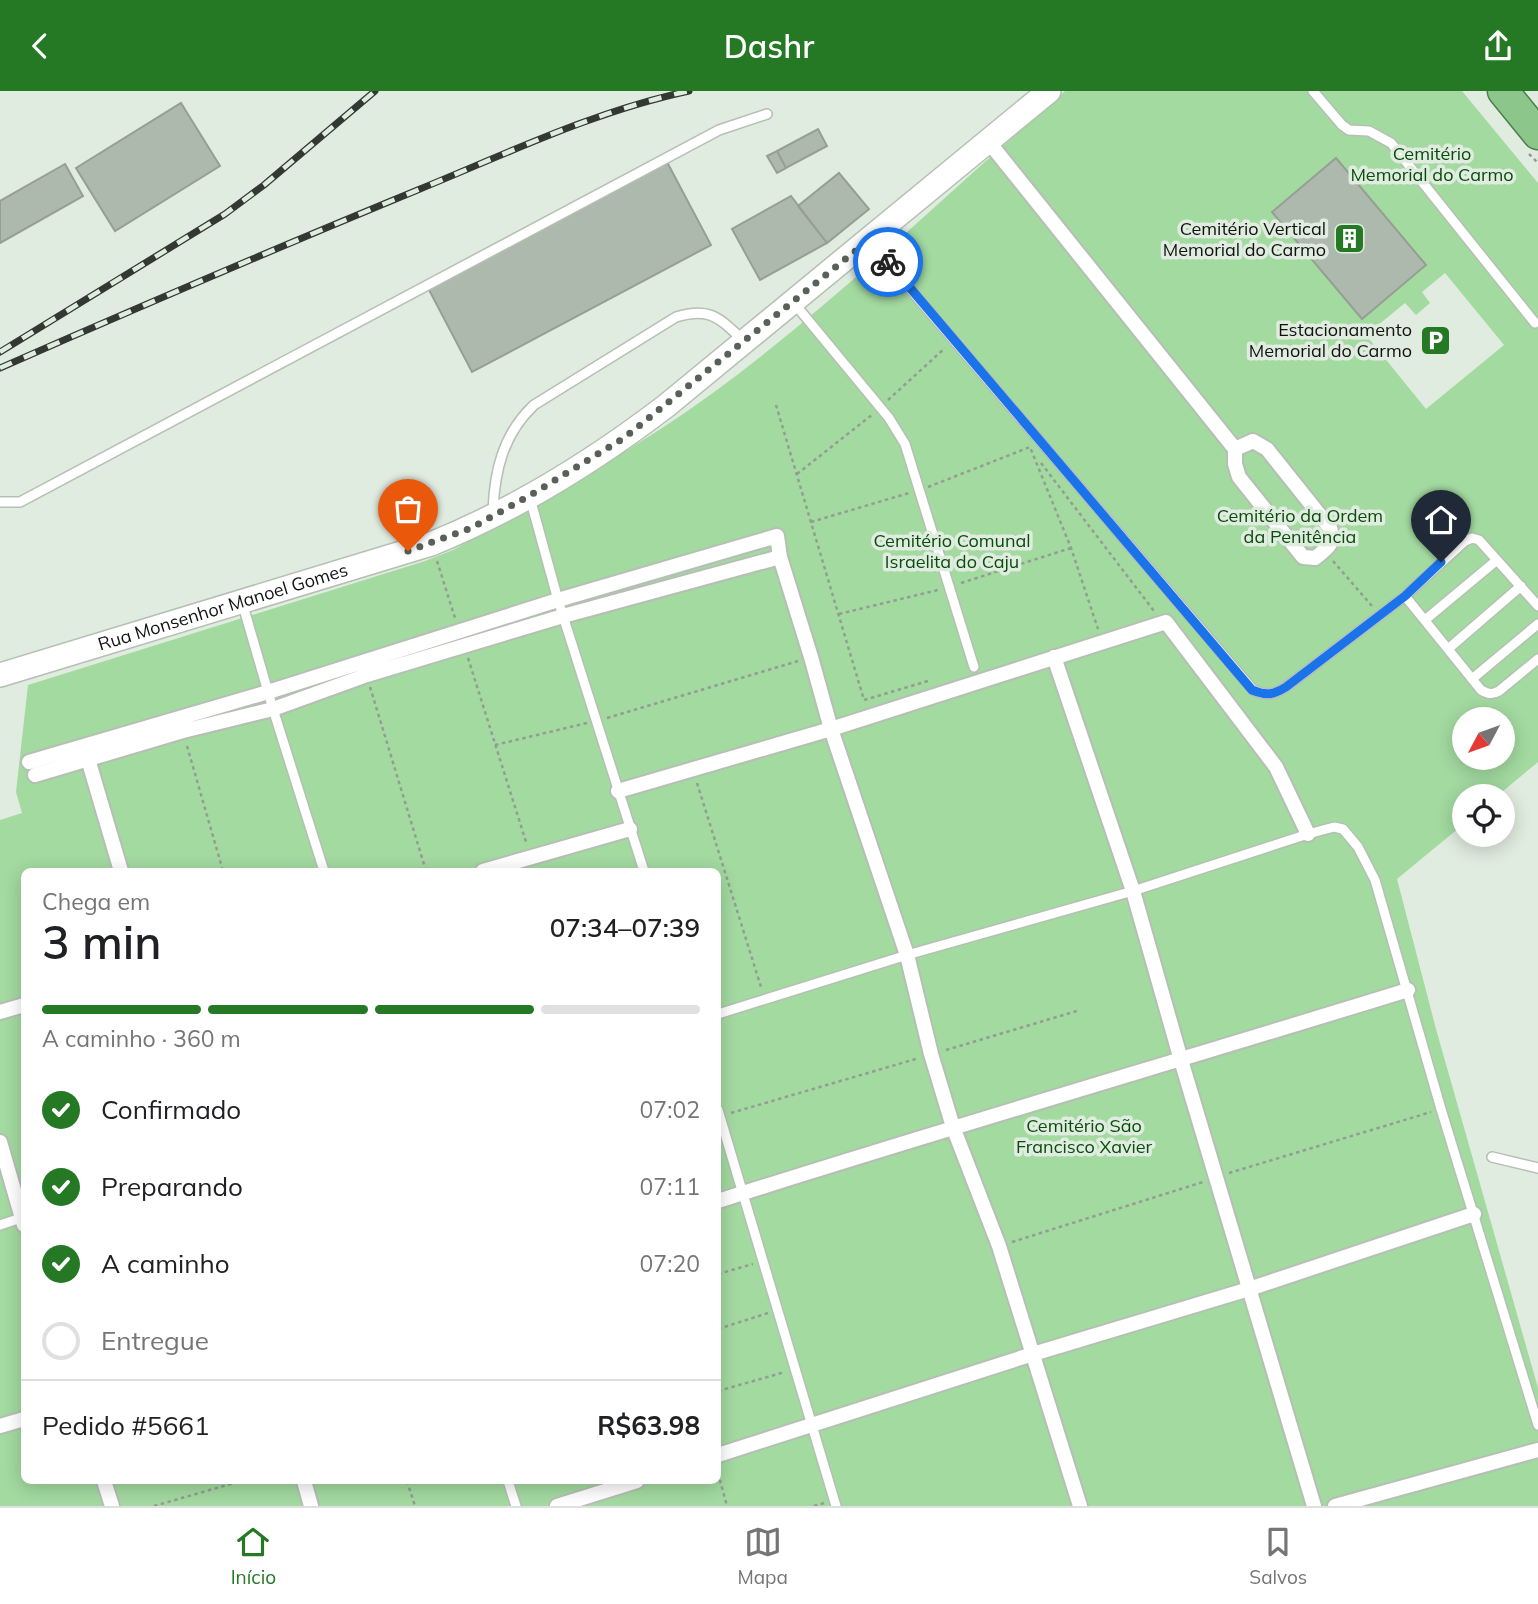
<!DOCTYPE html>
<html lang="pt">
<meta charset="utf-8">
<style>
:root{--surface:#fff;--page:#f2f2f2;--text:#202124;--muted:#757577;--line:#e0e0e0;--accent:#257925}
body{margin:0;font-family:Mulish,sans-serif;background:var(--page);color:var(--text);height:100vh;display:flex;flex-direction:column;font-size:26px;white-space:nowrap}
*{box-sizing:border-box;margin:0}
p{font-size:23px;color:var(--muted)}
.icon{flex:none;width:38px;height:38px;fill:none;stroke:currentColor;stroke-width:2;stroke-linecap:round;stroke-linejoin:round}
.map{position:relative;flex:1;overflow:hidden}
.side{position:absolute;left:21px;top:777px;width:700px;height:616px;display:flex;flex-direction:column;background:var(--surface);border-radius:10px;box-shadow:0 4px 18px #0003}
.side>*{flex:none}
.needle{width:46px;rotate:229deg}
.fabs{position:absolute;left:1452px;top:616px;display:grid;gap:14px}
.fabs a{display:grid;place-items:center;width:63px;height:63px;border-radius:50%;background:var(--surface);box-shadow:0 4px 18px #0003;font-size:35px}
.pin{position:absolute;display:grid;place-items:center;width:60px;height:60px;color:#fff;margin:-72px -30px;border-radius:50% 50% 50% 0;rotate:-45deg;box-shadow:0 0 7px #0007}
.pin .icon{rotate:45deg}
.courier{position:absolute;display:grid;place-items:center;width:70px;height:70px;margin:-35px;border:5px solid #1a73e8;border-radius:50%;background:#fff;color:#222;box-shadow:0 2px 9px #0007}
.overview em{font-style:normal;font-weight:600}
.overview div{display:flex;flex-direction:column-reverse}
.overview{display:flex;align-items:center;justify-content:space-between;height:119px;padding:0 21px}
h1{font-size:46px;font-weight:600;line-height:52px}
.bar{display:grid;grid-template-columns:repeat(4,1fr);gap:10px 7px;align-content:center;height:84px;padding:0 21px}
.bar i{height:9px;border-radius:5px;background:var(--line)}
.bar .current{background:var(--accent)}
.bar p{grid-column:span 4}
.line{display:flex;align-items:center;gap:18px;padding:0 21px;border-top:2px solid var(--line)}
.line div{flex:1}
ol{padding:0 21px;list-style:none}
li{display:flex;align-items:center;gap:21px;height:77px}
li p{margin-inline-start:auto}
li .icon{padding:7px;border-radius:50%;background:var(--accent);color:#fff;stroke-width:4}
li:last-child{color:var(--muted)}
li i{width:38px;height:38px;border:4px solid var(--line);border-radius:50%}
header{display:flex;justify-content:space-between;align-items:center;height:91px;padding:0 21px;background:var(--accent);color:#fff;font-size:32px;font-weight:600}
.tab-bar{display:flex;justify-content:space-around;align-items:center;height:98px;border-top:2px solid var(--line);background:var(--surface);font-size:19px;color:var(--muted)}
.tab-bar a{display:grid;justify-items:center;gap:4px}
.tab-bar .current{color:var(--accent)}
.map>svg:first-child{display:block}
.green{fill:#a3daa0;fill-rule:evenodd}
.building{fill:#aeb9ae;stroke:#959f94;stroke-width:2}
.lines{fill:none;stroke-linecap:round;stroke-linejoin:round}
.service-casing{stroke:#b5bfb4;stroke-width:12}
.pedestrian-casing{stroke:#b5bfb4;stroke-width:18}
.tertiary-casing{stroke:#b5bfb4;stroke-width:26}
.trunk-casing{stroke:#4e7f4c;stroke-width:33}
.path{stroke:#949d94;stroke-width:2.5;stroke-dasharray:3.5 3.5;stroke-linecap:butt}
.service{stroke:#fff;stroke-width:9}
.pedestrian{stroke:#fff;stroke-width:14}
.tertiary{stroke:#fff;stroke-width:23}
.trunk{stroke:#8cc68a;stroke-width:30}
.rail-casing{stroke:#333833;stroke-width:7}
.rail{stroke:#e1ece0;stroke-width:4.5;stroke-dasharray:13;stroke-linecap:butt}
.done{stroke:#596059;stroke-width:7;stroke-dasharray:0 12.6}
.route{stroke:#1a73e8;stroke-width:9}
.labels{text-anchor:middle;stroke-width:7;stroke-linejoin:round;paint-order:stroke}
.park-label{font-size:18px;fill:#084d0b;stroke:#e1ece0}
.poi-label{font-size:18px;fill:#101410;stroke:#e1ece0;text-anchor:end}
.street-label{font-size:18px;fill:#101410;stroke:#e1ece0}
</style>
<header><svg class="icon" aria-label="back" viewBox="0 0 24 24"><path d="M15 5l-7 7 7 7"/></svg>Dashr<svg class="icon" aria-label="share" viewBox="0 0 24 24"><path d="M12 15V3M7 8l5-5 5 5M5 13v7h14v-7"/></svg></header>
<div class="map">
<svg width="1538" height="1415" viewBox="0 0 1538 1415">
<rect width="100%" height="100%" fill="#e1ece0"/>
<path class="green" d="M 1065,0 L 1462,0 L 1538,92 L 1538,671 L 1497,705 L 1465,705 L 1465,732 L 1397,788 L 1436,938 L 1538,1297 L 1538,1415 L 0,1415 L 0,729 L 22,722 L 16,701 L 28,594 L 425,470 L 453,459 C 550,404 649,352 737,284 C 852,196 955,95 1065,0 ZM 1335,67 L 1426,174 L 1363,228 L 1272,121 ZM 1445,182 L 1504,254 L 1426,318 L 1366,244 L 1405,212 L 1416,224 L 1430,212 L 1422,201 ZM 1465,628 L 1503,628 L 1503,667 L 1465,667 ZM 24,780 L 718,780 L 718,1390 L 24,1390 Z"/>
<path class="building" d="M 181,12 L 220,75 L 115,140 L 76,77 Z
M 818,38 L 827,55 L 786,77 L 777,60 Z
M 777,60 L 786,77 L 777,82 L 767,65 Z
M 1336,67 L 1426,174 L 1362,228 L 1272,121 Z
M 667,71 L 711,154 L 472,281 L 428,197 Z
M 65,73 L 83,105 L 0,152 L 0,110 Z
M 839,82 L 869,118 L 827,152 L 798,115 Z
M 791,105 L 827,152 L 760,189 L 732,138 Z"/>
<g class="lines">
<defs>
<path id="service" d="M 1313,0 L 1342,34 L 1349,39 L 1369,40 L 1391,52 L 1535,232
M 869,150 L 1253,599 C 1267,605 1273,604 1286,596 L 1405,505 L 1465,450 L 1472,447 L 1479,449 L 1538,515
M 794,212 L 889,327 L 905,353 L 974,576
M 530,407 L 558,509 L 644,780
M 0,411 L 20,411 L 719,39 L 767,23
M 493,422 C 494,381 503,343 534,314 L 676,226 C 710,216 718,226 743,249
M 1405,505 L 1481,599 C 1488,603 1492,604 1499,600 L 1538,568
M 242,511 L 273,618 L 324,780
M 1425,529 L 1497,469
M 1448,558 L 1521,495
M 1472,588 L 1538,533
M 718,923 L 907,864 L 1133,800 L 1308,743 L 1334,736 L 1343,738 L 1358,756 L 1375,789 L 1441,1018 L 1538,1334
M 718,1019 L 836,1415
M 1492,1066 L 1538,1077
M 0,1134 L 24,1126
M 508,1390 L 516,1415"/>
<path id="pedestrian" d="M 988,50 L 1235,358 L 1235,373 L 1239,386 L 1303,466 L 1315,467 C 1326,458 1336,453 1330,437 L 1267,358 L 1253,350 L 1235,358
M 1054,566 L 1133,800 L 1181,969 L 1314,1415
M 88,668 L 121,780
M 29,671 L 268,601 L 558,509 L 777,445 L 780,466 L 811,566 L 831,638 L 907,864 L 931,963 L 953,1036 L 999,1155 L 1080,1415
M 35,684 L 183,640 L 273,618 L 367,584 L 563,525 L 780,466
M 618,700 L 831,638 L 1166,531 L 1276,676 L 1308,743
M 483,780 L 630,738
M 0,921 L 24,914
M 0,1051 L 24,1134
M 718,1110 C 947,1037 1178,970 1408,899
M 0,1335 L 24,1328
M 718,1364 L 1033,1263 L 1249,1198 L 1474,1123
M 104,1390 L 112,1415
M 304,1390 L 311,1415
M 557,1415 L 637,1390
M 1335,1415 L 1538,1359"/>
<g id="tertiary">
<path id="s1" d="M 0,584 L 431,453 C 515,419 594,370 666,315 L 1049,0"/>
</g>
<path id="trunk" d="M 1503,0 L 1538,43"/>
</defs>
<use href="#service" class="service-casing"/>
<use href="#pedestrian" class="pedestrian-casing"/>
<use href="#tertiary" class="tertiary-casing"/>
<use href="#trunk" class="trunk-casing"/>
<path class="path" d="M 1529,63 L 1538,72
M 888,309 L 945,257
M 776,314 L 864,609 L 931,589
M 1041,372 L 1154,520
M 797,383 L 873,323
M 928,396 L 1030,356 L 1071,457 L 1098,538
M 811,431 L 909,402
M 437,470 L 455,527
M 1333,470 L 1372,515
M 961,492 L 1071,457
M 839,523 L 938,499
M 468,567 L 527,754
M 370,596 L 426,780
M 607,627 L 798,570
M 495,654 L 587,632
M 187,655 L 223,780
M 697,692 L 761,896
M 946,959 L 1077,920
M 731,1022 L 919,967
M 1229,1082 L 1431,1021
M 1012,1151 L 1203,1091
M 718,1183 L 753,1173
M 718,1238 L 768,1222
M 718,1300 L 785,1281
M 718,1382 L 727,1415
M 407,1390 L 415,1415
M 154,1415 L 241,1390
M 814,1415 L 824,1412"/>
<use href="#service" class="service"/>
<use href="#pedestrian" class="pedestrian"/>
<use href="#tertiary" class="tertiary"/>
<use href="#trunk" class="trunk"/>
<defs>
<path id="rail" d="M 0,261 L 225,123 L 264,94 L 375,0
M 0,277 C 139,216 279,156 420,98 C 508,62 595,20 689,0"/>
</defs>
<use href="#rail" class="rail-casing"/>
<use href="#rail" class="rail"/>
</g>
<g class="lines">
<path class="done" d="M 408,460 L 471,437 L 529,405 L 624,347 L 869,149 L 888,171"/>
<path class="route" d="M 888,171 L 1252,599 C 1267,605 1273,604 1286,596 L 1405,505 L 1441,471"/>
</g>
<defs>
<symbol id="building-square" viewBox="-11 -11 22 22"><rect x="-9" y="-9" width="18" height="18" rx="4" fill="#257925" stroke="#e1ece0"/><path d="M-4-6H4V6H1V3H-1V6H-4ZM-2.5-4.3h1.7v1.8h-1.7ZM.8-4.3h1.7v1.8H.8ZM-2.5-1h1.7V.8h-1.7ZM.8-1h1.7V.8H.8Z" fill="#fff"/></symbol>
<symbol id="parking-square" viewBox="-11 -11 22 22"><rect x="-9" y="-9" width="18" height="18" rx="4" fill="#257925" stroke="#e1ece0"/><path d="M-3.5-5.5H1a3.5 3.5 0 0 1 0 7H-1V5.5H-3.5ZM-1-3.4V-.6H.8a1.4 1.4 0 0 0 0-2.8Z" fill="#fff"/></symbol>
</defs>
<g fill-rule="evenodd">
<use href="#building-square" x="1332" y="130" width="35" height="35"/>
<use href="#parking-square" x="1418" y="232" width="35" height="35"/>
</g>
<g class="labels">
<g class="park-label">
<text x="1432" y="69">Cemitério<tspan x="1432" dy="21">Memorial do Carmo</tspan></text>
<text x="1300" y="431">Cemitério da Ordem<tspan x="1300" dy="21">da Penitência</tspan></text>
<text x="952" y="456">Cemitério Comunal<tspan x="952" dy="21">Israelita do Caju</tspan></text>
<text x="1084" y="1041">Cemitério São<tspan x="1084" dy="21">Francisco Xavier</tspan></text>
</g>
<g class="poi-label">
<text x="1326" y="144">Cemitério Vertical<tspan x="1326" dy="21">Memorial do Carmo</tspan></text>
<text x="1412" y="245">Estacionamento<tspan x="1412" dy="21">Memorial do Carmo</tspan></text>
</g>
<g class="street-label">
<text dy="6" stroke="none"><textPath href="#s1" startOffset="233">Rua Monsenhor Manoel Gomes</textPath></text>
</g>
</g>
</svg>
<div class="fabs">
<a><svg class="needle" viewBox="-14 -14 28 28"><path d="M0-13l5 13h-10z" fill="#e53935"/><path d="M0 13l5-13h-10z" fill="#757577"/></svg></a>
<a><svg class="icon" aria-label="locate" viewBox="0 0 24 24"><circle cx="12" cy="12" r="6"/><path d="M12 2v4M12 18v4M2 12h4M18 12h4"/></svg></a>
</div>
<div class="pin" style="left:408px;top:460px;background:#ea580c"><svg class="icon" aria-label="bag" viewBox="0 0 24 24"><path d="M5 8h14l-1 12H6zM9 8a3 3 0 0 1 6 0"/></svg></div>
<div class="pin" style="left:1441px;top:471px;background:#1f2937"><svg class="icon" aria-label="home" viewBox="0 0 24 24"><path d="M3 11l9-7 9 7M6 9v11h12V9"/></svg></div>
<div class="courier" style="left:888px;top:171px"><svg class="icon" aria-label="bike" viewBox="0 0 24 24"><circle cx="6" cy="16" r="4"/><circle cx="18" cy="16" r="4"/><path d="M6 16l4-8h5l3 8M10 8l3 8H6M13 5h3"/></svg></div>
<section class="side">
<div class="overview"><div><h1>3 min</h1><p>Chega em</p></div><em>07:34–07:39</em></div>
<div class="bar"><i class="current"></i><i class="current"></i><i class="current"></i><i></i><p>A caminho · 360 m</p></div>
<ol>
<li><svg class="icon" aria-label="check" viewBox="0 0 24 24"><path d="M5 12l5 5 9-10"/></svg>Confirmado<p>07:02</p></li>
<li><svg class="icon" aria-label="check" viewBox="0 0 24 24"><path d="M5 12l5 5 9-10"/></svg>Preparando<p>07:11</p></li>
<li><svg class="icon" aria-label="check" viewBox="0 0 24 24"><path d="M5 12l5 5 9-10"/></svg>A caminho<p>07:20</p></li>
<li><i></i>Entregue</li>
</ol>
<div class="line" style="height:91px"><div>Pedido #5661</div><b>R$63.98</b></div>
</section>
</div>
<nav class="tab-bar">
<a class="current"><svg class="icon" aria-label="home" viewBox="0 0 24 24"><path d="M3 11l9-7 9 7M6 9v11h12V9"/></svg>Início</a>
<a><svg class="icon" aria-label="map" viewBox="0 0 24 24"><path d="M3 6l6-2 6 2 6-2v14l-6 2-6-2-6 2zM9 4v14M15 6v14"/></svg>Mapa</a>
<a><svg class="icon" aria-label="saved" viewBox="0 0 24 24"><path d="M7 4h10v16l-5-4-5 4z"/></svg>Salvos</a>
</nav>
